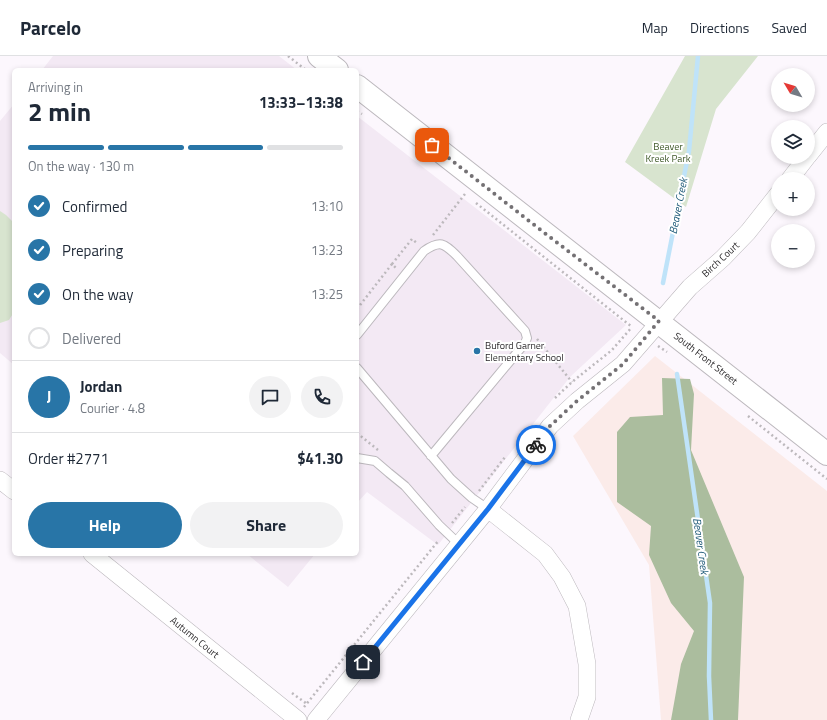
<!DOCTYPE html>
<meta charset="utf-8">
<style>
:root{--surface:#fff;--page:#f2f2f3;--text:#1f2937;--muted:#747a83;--line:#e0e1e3;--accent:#2875a7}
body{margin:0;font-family:"Titillium Web",sans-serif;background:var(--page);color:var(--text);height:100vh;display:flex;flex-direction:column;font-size:15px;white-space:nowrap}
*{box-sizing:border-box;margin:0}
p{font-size:13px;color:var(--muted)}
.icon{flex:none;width:22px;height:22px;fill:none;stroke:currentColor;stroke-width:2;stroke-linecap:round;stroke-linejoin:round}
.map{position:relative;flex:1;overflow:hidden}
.sheet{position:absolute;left:12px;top:12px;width:347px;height:488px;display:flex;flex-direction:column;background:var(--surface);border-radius:6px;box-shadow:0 2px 6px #0003}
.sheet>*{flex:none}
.needle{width:26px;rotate:308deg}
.controls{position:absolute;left:771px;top:12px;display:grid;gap:8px}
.controls a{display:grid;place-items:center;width:44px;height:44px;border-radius:50%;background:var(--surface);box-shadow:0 2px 6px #0003;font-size:20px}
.pin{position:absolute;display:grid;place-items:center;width:34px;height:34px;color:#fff;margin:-17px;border-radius:8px;box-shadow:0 2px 6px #0006}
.courier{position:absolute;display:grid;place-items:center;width:40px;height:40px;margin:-20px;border:3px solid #1a73e8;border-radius:50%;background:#fff;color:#222;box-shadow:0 1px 5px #0007}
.headline em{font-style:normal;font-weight:700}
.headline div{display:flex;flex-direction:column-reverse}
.headline{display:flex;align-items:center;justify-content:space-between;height:68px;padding:0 16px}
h1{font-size:26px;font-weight:700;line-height:30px}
.bar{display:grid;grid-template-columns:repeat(4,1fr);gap:6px 4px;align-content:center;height:48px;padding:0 16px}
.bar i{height:5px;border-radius:3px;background:var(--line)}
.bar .selected{background:var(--accent)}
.bar p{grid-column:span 4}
.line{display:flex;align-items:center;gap:10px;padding:0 16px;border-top:1px solid var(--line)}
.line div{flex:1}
.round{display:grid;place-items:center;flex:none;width:42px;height:42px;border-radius:21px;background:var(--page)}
ol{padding:0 16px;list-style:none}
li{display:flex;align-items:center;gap:12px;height:44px}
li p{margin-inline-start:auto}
li .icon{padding:4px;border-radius:50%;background:var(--accent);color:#fff;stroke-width:4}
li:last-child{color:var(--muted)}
li i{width:22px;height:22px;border:2px solid var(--line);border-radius:50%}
.button{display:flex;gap:8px;margin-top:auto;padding:8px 16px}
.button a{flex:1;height:46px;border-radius:24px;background:var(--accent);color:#fff;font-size:16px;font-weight:700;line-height:46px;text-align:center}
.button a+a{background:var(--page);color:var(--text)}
header{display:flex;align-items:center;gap:24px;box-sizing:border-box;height:56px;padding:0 20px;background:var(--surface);border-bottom:1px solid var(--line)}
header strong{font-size:19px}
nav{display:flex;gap:22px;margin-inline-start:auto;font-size:14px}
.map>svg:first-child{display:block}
.built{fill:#f3e9f4}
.industrial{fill:#fbebe9}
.green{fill:#d8e4cf}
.forest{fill:#abbd9e}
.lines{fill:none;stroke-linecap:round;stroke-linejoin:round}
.stream{stroke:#bfe3f9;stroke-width:4.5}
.lane-casing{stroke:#bcb8bd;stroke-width:10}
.street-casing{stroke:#bcb8bd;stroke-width:18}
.secondary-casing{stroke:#bcb8bd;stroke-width:24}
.path{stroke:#bdb9bd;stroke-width:2.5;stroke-dasharray:2 3;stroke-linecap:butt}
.lane{stroke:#fff;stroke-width:8}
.street{stroke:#fff;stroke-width:17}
.secondary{stroke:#fff;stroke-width:22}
.done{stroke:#747174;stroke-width:4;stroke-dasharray:0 7.2}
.route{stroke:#1a73e8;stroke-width:5}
.poi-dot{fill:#2875a7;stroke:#fff;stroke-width:1.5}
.labels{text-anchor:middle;stroke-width:4;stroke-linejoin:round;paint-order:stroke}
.park-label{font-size:10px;fill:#3d5727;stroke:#fff}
.street-label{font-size:10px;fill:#2b292b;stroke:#fff}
.poi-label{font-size:10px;fill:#2b292b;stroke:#fff;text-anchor:start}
.water-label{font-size:11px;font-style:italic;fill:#1c5877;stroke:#fff}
</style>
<header>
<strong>Parcelo</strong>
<nav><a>Map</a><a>Directions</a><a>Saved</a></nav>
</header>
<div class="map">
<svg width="827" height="664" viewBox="0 0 827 664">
<rect width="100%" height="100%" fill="#fcf7fd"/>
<path class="built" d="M 53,0 L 279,0 L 297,14 L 42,14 Z
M 14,48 L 14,309 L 0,297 L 0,65 Z
M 357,60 L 626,269 L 570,321 L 438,489 L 367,436 L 357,447 Z
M 247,498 L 315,498 L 288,531 Z"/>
<path class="industrial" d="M 655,300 L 827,435 L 827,664 L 661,664 L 649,509 L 573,380 Z"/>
<path class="green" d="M 685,0 L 758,0 L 716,53 L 686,151 L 625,106 Z
M 0,155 L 6,159 L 14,167 L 14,256 L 9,264 L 0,267 Z"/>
<path class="forest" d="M 662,322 L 690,323 L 694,338 L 691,394 L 744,521 L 738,664 L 671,664 L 681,608 L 694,575 L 671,547 L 649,499 L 651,470 L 617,446 L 617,376 L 630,361 L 663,359 Z"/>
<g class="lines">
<path class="stream" d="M 663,227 L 689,95 L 698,0
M 677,318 L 710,547 L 709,620 L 711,664"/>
<defs>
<path id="lane" d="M 357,279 L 424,195 C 440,184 444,187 457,200 L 525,275 L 527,282 L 525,287 L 431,400
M 357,312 L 451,423 L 472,442 L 488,453
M 357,402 L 375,405 L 389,417 L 405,430 L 439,469 L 459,488"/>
<path id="street" d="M 808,100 L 827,76
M 790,123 L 807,101
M 0,424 L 14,435
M 488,453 L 545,498 L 562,521 L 577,550 L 587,608 L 587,641 L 579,664
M 92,498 L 298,664
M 316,664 L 488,453 L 550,370 L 577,345 L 623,308 L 690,231 L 723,202 L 748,176 L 778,138"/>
<path id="secondary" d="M 319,0 L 337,14
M 357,30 C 514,152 671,274 827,398"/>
</defs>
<use href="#lane" class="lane-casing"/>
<use href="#street" class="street-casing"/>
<use href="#secondary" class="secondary-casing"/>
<path class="path" d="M 288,0 L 306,14
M 357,55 L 362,58
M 476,147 L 632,271
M 433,179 L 465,138
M 392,208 L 412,183 L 418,188
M 357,253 L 392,208 L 397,213
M 537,283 L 572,326
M 658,290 L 667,296
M 555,342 L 572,326 L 612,294 L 632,271
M 748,360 L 827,423
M 357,377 L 378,394
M 479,435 L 505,401
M 452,467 L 465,451
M 292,637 L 307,648
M 304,651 L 439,484"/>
<use href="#lane" class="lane"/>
<use href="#street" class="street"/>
<use href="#secondary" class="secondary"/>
</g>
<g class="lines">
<path class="done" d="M 432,89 L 542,175 L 659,265 L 623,308 L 577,345 L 550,370 L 536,389"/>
<path class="route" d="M 363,606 L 488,453 L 536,389"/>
</g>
<circle class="poi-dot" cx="477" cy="295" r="4"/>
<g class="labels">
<g class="park-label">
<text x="668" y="94">Beaver<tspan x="668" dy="12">Kreek Park</tspan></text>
</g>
<g class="street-label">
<text transform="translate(720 203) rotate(-43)" y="4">Birch Court</text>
<text transform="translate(706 302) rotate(38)" y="4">South Front Street</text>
<text transform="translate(195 581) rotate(39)" y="4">Autumn Court</text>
</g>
<g class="poi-label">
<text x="485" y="293">Buford Garner<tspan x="485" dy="12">Elementary School</tspan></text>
</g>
<g class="water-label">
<text transform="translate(678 150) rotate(-79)" y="4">Beaver Creek</text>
<text transform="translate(701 490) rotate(82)" y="4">Beaver Creek</text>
</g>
</g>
</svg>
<div class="controls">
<a><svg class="needle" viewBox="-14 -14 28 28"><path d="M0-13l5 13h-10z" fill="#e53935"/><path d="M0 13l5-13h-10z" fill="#747a83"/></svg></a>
<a><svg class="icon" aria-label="layers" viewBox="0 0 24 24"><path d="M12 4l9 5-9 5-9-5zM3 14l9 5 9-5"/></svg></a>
<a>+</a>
<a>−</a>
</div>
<div class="pin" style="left:432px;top:89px;background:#ea580c"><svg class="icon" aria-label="bag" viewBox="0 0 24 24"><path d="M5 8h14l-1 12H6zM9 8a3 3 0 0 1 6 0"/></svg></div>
<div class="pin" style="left:363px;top:606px;background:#1f2937"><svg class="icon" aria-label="home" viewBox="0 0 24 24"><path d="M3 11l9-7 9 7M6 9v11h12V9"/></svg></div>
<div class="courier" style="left:536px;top:389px"><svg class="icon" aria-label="bike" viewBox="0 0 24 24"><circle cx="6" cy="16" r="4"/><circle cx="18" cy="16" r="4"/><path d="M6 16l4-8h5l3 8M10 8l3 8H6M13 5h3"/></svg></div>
<section class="sheet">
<div class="headline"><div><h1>2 min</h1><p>Arriving in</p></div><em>13:33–13:38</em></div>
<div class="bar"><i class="selected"></i><i class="selected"></i><i class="selected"></i><i></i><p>On the way · 130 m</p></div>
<ol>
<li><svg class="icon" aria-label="check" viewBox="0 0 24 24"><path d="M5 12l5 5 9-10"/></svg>Confirmed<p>13:10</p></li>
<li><svg class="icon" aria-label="check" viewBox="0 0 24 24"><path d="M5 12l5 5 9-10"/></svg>Preparing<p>13:23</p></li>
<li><svg class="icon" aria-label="check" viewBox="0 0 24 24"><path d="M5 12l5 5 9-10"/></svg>On the way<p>13:25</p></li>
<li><i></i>Delivered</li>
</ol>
<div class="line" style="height:72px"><b class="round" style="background:var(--accent);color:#fff">J</b><div><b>Jordan</b><p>Courier · 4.8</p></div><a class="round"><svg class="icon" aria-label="chat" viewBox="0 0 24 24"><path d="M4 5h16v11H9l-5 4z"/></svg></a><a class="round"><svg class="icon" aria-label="phone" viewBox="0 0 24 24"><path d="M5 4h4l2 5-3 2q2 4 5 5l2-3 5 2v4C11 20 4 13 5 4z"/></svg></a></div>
<div class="line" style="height:52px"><div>Order #2771</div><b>$41.30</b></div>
<div class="button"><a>Help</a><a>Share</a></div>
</section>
</div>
